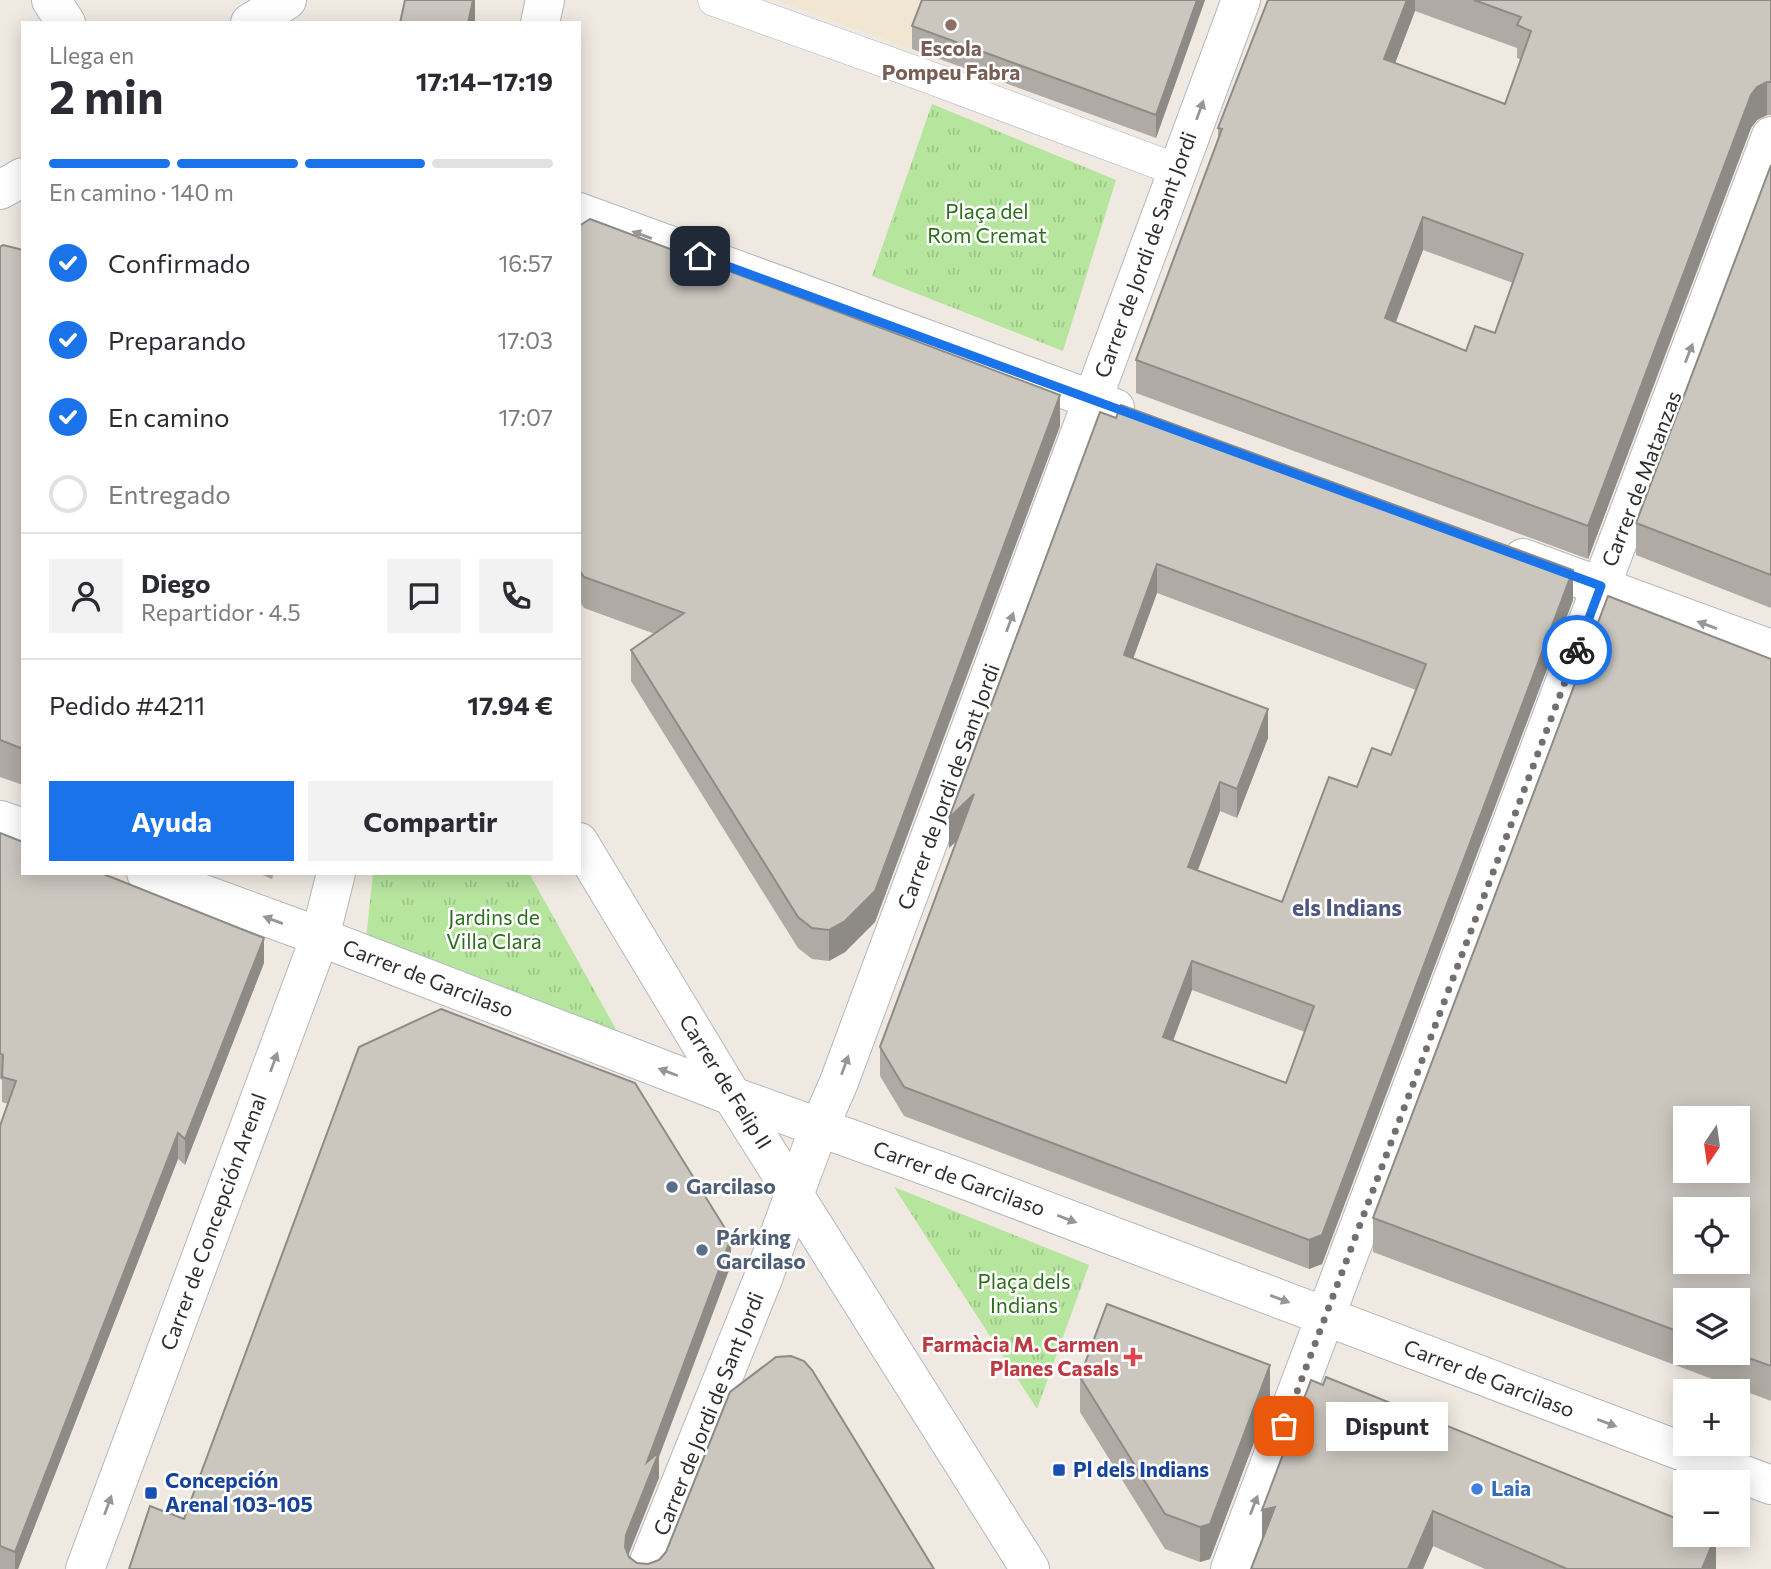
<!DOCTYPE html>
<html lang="es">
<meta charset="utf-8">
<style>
:root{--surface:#fff;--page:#f2f2f3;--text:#2b2b33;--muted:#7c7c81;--line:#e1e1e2;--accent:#1a73e8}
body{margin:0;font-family:Commissioner,sans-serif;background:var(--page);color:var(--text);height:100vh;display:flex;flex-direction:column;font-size:26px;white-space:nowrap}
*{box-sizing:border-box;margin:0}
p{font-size:23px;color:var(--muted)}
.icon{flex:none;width:38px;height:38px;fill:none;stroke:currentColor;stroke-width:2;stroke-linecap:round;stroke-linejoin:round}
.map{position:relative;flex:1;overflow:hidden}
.panel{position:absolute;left:21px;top:21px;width:560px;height:854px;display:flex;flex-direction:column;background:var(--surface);border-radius:0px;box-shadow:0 4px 18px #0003}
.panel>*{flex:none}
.needle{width:46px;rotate:193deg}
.buttons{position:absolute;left:1673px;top:1106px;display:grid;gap:14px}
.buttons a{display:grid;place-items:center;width:77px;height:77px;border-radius:0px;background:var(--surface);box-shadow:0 4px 18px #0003;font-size:35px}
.pin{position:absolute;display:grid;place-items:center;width:60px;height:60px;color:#fff;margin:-30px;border-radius:14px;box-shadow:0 4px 10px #0006}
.courier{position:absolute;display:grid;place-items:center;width:70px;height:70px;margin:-35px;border:5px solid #1a73e8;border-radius:50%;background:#fff;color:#222;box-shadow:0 2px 9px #0007}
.bubble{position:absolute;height:49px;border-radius:0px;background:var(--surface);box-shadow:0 4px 18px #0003;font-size:23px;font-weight:700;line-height:49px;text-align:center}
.headline em{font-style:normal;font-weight:700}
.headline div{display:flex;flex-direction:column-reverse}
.headline{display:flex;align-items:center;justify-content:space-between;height:119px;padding:0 28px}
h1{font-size:46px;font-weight:700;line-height:52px}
.bar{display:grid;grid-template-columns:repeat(4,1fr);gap:10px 7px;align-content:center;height:84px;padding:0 28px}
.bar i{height:9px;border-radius:5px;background:var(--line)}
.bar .current{background:var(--accent)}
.bar p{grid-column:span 4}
.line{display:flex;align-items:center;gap:18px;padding:0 28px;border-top:2px solid var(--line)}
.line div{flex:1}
.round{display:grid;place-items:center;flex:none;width:74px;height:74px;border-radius:0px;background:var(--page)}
ol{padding:0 28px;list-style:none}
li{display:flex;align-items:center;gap:21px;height:77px}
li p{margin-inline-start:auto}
li .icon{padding:7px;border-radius:50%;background:var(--accent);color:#fff;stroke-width:4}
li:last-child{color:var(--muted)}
li i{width:38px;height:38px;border:4px solid var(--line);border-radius:50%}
.button{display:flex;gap:14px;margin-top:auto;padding:14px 28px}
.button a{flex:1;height:80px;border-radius:0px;background:var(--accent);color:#fff;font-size:28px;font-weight:700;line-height:80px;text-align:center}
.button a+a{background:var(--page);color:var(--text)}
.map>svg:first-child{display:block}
.education{fill:#f0e6d1}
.grass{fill:url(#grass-tufts)}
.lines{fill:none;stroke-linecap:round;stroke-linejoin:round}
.pedestrian-casing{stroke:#b4b7c1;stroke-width:33}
.minor-casing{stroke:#b4b7c1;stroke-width:40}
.tertiary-casing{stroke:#b4b7c1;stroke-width:40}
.secondary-casing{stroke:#b4b7c1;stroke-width:40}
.pedestrian{stroke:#fff;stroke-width:32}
.minor{stroke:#fff;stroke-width:38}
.tertiary{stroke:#fff;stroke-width:38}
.secondary{stroke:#fff;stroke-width:38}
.wall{fill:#afaba4;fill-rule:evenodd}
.shaded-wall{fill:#8e8b86}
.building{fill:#cbc7bf;stroke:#8e8b86;stroke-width:2;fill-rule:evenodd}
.oneway{fill:#969696}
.done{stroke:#726f6d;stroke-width:7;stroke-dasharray:0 12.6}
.route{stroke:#1a73e8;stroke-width:9}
.education-dot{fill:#8d6e63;stroke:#fff;stroke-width:2.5}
.service-dot{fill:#5c6f8a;stroke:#fff;stroke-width:2.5}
.health-dot{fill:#e0444e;stroke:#fff;stroke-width:2.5}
.transit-dot{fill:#1a4fb4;stroke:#fff;stroke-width:2.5}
.shop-dot{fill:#3f7fe0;stroke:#fff;stroke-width:2.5}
.labels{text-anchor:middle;stroke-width:5;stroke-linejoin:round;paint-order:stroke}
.education-label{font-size:21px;font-weight:bold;fill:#785e54;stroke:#fff}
.park-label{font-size:21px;fill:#2c6e1b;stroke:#fff}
.street-label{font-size:21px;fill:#2e2e2e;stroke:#fff}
.service-label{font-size:21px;font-weight:bold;fill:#4e5e75;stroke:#fff;text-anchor:start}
.health-label{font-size:21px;font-weight:bold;fill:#be3a42;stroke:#fff;text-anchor:end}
.transit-label{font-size:21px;font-weight:bold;fill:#164399;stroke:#fff;text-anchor:start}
.shop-label{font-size:21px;font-weight:bold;fill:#366cbe;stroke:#fff;text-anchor:start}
.neighbourhood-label{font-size:23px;font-weight:bold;fill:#4d5680;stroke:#fff}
</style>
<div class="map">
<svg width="1771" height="1569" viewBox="0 0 1771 1569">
<defs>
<pattern id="grass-tufts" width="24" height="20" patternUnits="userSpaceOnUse" patternTransform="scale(1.75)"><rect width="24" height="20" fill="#b6e59e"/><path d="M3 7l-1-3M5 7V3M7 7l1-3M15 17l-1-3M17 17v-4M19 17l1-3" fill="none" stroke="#9dc588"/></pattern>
</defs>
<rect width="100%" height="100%" fill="#efe9e1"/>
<path class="education" d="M 776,0 L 1067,0 L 1033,93 Z"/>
<path class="grass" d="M 932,104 L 1116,180 L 1063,351 L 872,276 Z
M 373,873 L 529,873 L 617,1031 L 366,940 Z
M 894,1187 L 1089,1265 L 1037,1409 Z"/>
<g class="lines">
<defs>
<path id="pedestrian" d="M 714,0 L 923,75 L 1177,170"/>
<path id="minor" d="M 540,23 L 545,0
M 579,212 L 1115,408
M 1523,558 L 1771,649
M 0,820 L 23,828
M 146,873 L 299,929 L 732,1096 L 965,1180 L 1771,1485
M 85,1569 L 320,937 L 336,873
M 646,1569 L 762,1281 L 819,1128 L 839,1082 L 1241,0
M 1230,1569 L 1771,136"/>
<path id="tertiary" d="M 250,23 L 287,0
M 0,190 L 23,177"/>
<path id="secondary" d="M 51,0 L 66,23
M 579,842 L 732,1096 L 1030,1569"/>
</defs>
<use href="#pedestrian" class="pedestrian-casing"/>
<use href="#minor" class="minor-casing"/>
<use href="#tertiary" class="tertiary-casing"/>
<use href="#secondary" class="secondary-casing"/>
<use href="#pedestrian" class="pedestrian"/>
<use href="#minor" class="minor"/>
<use href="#tertiary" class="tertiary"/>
<use href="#secondary" class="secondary"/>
</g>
<path class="wall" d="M 922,0 L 1205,0 L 1156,138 L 912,49 L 912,26 Z
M 1268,0 L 1771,0 L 1771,115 L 1767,115 L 1757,120 L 1751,128 L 1588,559 L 1136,393 L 1136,360 L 1218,139 L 1218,128 ZM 1415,11 L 1517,48 L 1517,58 L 1521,60 L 1505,104 L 1395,63 ZM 1423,250 L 1513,283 L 1495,333 L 1466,351 L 1395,322 Z
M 1771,165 L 1771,608 L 1636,555 L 1636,523 Z
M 579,226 L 1060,426 L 875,922 L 845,952 L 829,961 L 812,959 L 798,948 L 631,681 L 631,650 L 655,634 L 584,608 L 579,601 Z
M 0,247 L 23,250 L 23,785 L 0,777 Z
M 1100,412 L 1573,600 L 1322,1264 L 1309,1269 L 904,1116 L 880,1076 L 880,1047 L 956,841 L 949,848 ZM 1157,593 L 1416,690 L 1391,755 L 1282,902 L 1198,870 L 1220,811 L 1237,818 L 1268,738 L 1133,658 ZM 1192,990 L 1305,1032 L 1286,1083 L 1173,1041 Z
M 1771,659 L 1771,1401 L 1373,1252 L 1373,1218 ZM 1685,1300 L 1738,1353 L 1685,1353 Z
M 0,833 L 264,963 L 185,1165 L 178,1159 L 18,1569 L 0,1569 L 0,1126 L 8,1104 L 2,1102 L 2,1080 L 0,1079 Z
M 258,873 L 274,873 L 272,879 Z
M 1080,1377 L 1270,1400 L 1210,1559 L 1200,1562 L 1165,1549 L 1080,1412 Z
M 1311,1380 L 1716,1569 L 1485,1569 L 1433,1546 L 1423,1569 L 1251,1569 L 1262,1539 Z"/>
<path class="shaded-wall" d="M 473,0 L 475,0 L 475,23 L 468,23 Z
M 1197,0 L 1205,0 L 1156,138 L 1156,115 Z
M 1407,0 L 1415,0 L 1415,11 L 1384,92 L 1384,59 Z
M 1767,82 L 1767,115 L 1757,120 L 1751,128 L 1588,559 L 1588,526 L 1751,95 L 1757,87 Z
M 1423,217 L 1423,250 L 1385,351 L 1385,318 Z
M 1060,395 L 1060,426 L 875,922 L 845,952 L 829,961 L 829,930 Z
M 1157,564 L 1157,593 L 1124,684 L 1124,655 Z
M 1573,570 L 1573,600 L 1322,1264 L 1309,1269 L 1309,1240 Z
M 1268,709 L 1268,738 L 1237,818 L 1237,789 Z
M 1220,782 L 1220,811 L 1188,896 L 1188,867 Z
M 974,794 L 974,824 L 949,848 L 949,818 Z
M 264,938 L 264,963 L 185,1165 L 185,1139 Z
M 1192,961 L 1192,990 L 1163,1067 L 1163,1037 Z
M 178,1133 L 178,1159 L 18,1569 L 15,1569 L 15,1552 Z
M 731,1238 L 731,1265 L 659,1457 L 659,1478 L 626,1561 L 625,1547 L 626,1535 L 647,1462 Z
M 1270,1365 L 1270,1400 L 1210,1559 L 1200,1562 L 1200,1527 Z
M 1275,1507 L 1262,1545 L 1262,1510 Z
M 1433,1511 L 1433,1546 L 1423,1569 L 1408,1569 Z
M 1716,1535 L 1716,1569 L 1702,1569 Z"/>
<path class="building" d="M 405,0 L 473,0 L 468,23 L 400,23 Z
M 922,0 L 1197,0 L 1156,115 L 912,26 Z
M 1268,0 L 1407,0 L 1384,59 L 1505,104 L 1531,31 L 1517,25 L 1521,17 L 1474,0 L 1771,0 L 1771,82 L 1767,82 L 1757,87 L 1751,95 L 1588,526 L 1136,360 L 1222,129 L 1218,128 ZM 1423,217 L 1523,254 L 1495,333 L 1475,326 L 1466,351 L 1385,318 Z
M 1771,165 L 1771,575 L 1636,523 Z
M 590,219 L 1060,395 L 875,891 L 845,921 L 829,930 L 812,928 L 798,917 L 631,650 L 684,613 L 584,577 L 579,570 L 579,226 Z
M 3,245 L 23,250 L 23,749 L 0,740 L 0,247 Z
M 1121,405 L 1573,570 L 1322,1235 L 1309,1240 L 904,1087 L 880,1047 L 974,794 L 949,818 L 1100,412 L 1116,418 ZM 1157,564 L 1426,664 L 1391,755 L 1372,748 L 1357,787 L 1329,777 L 1282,902 L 1188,867 L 1220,782 L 1237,789 L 1268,709 L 1124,655 ZM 1192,961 L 1314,1006 L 1286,1083 L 1163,1037 Z
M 1608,596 L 1771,659 L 1771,1366 L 1735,1353 L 1738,1353 L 1738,1300 L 1685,1300 L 1685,1334 L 1373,1218 ZM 1685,1118 L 1738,1118 L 1738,1171 L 1685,1171 ZM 1685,1209 L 1738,1209 L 1738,1262 L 1685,1262 Z
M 0,833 L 23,842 L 23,873 L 101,873 L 264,938 L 185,1139 L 178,1133 L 15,1552 L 0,1546 L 0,1126 L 16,1081 L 2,1077 L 3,1055 L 0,1053 Z
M 441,1009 L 635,1083 L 731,1238 L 647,1462 L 659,1452 L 626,1535 L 625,1547 L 629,1557 L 637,1563 L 648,1564 L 659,1560 L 666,1552 L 730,1392 L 776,1357 L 791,1356 L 804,1361 L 812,1370 L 934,1569 L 129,1569 L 150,1506 L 184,1519 L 359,1047 Z
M 1107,1304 L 1270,1365 L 1210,1524 L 1200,1527 L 1165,1514 L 1080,1377 Z
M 1326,1377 L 1685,1522 L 1685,1535 L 1716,1535 L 1702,1569 L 1567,1569 L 1433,1511 L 1408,1569 L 1251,1569 L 1275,1507 L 1262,1510 L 1311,1380 L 1323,1385 Z"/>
<defs><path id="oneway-solid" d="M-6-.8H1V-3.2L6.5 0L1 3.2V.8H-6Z" transform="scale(1.75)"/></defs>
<g class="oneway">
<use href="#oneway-solid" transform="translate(1200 110) rotate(-70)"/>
<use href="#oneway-solid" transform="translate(642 235) rotate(-160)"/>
<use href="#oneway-solid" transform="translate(1689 353) rotate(-69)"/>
<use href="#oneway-solid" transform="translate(1010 622) rotate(-70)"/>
<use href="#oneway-solid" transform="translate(1707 625) rotate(-160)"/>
<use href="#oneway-solid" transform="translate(273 920) rotate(-160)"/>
<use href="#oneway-solid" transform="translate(274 1062) rotate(-70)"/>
<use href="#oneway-solid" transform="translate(845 1065) rotate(-70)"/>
<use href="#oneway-solid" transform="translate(668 1072) rotate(-159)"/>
<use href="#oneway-solid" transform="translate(1067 1219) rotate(21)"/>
<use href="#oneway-solid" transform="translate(1280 1299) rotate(21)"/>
<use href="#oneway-solid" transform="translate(1607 1423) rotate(21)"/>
<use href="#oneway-solid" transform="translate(108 1505) rotate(-70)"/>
<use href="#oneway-solid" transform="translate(1254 1505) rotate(-69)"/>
</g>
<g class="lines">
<path class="done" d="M 1284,1426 L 1577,650"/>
<path class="route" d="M 700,256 L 1601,586 L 1577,650"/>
</g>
<circle class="education-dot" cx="951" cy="25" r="7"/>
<g class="service-dot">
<circle cx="672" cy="1187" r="7"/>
<circle cx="702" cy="1250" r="7"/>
</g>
<path class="health-dot" d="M1129.5 1346.5h7v7h7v7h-7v7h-7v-7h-7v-7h7z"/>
<g class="transit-dot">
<rect x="1052" y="1463" width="14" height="14" rx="3.5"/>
<rect x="144" y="1486" width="14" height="14" rx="3.5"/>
</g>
<circle class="shop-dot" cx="1477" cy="1489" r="7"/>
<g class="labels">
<g class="education-label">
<text x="951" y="56">Escola<tspan x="951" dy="24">Pompeu Fabra</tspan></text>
</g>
<g class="park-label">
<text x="987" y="219">Plaça del<tspan x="987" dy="24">Rom Cremat</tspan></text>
<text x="494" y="925">Jardins de<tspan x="494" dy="24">Villa Clara</tspan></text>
<text x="1024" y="1289">Plaça dels<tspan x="1024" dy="24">Indians</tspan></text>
</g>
<g class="street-label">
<text transform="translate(1146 255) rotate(-70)" y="7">Carrer de Jordi de Sant Jordi</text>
<text transform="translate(1642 479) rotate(-69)" y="7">Carrer de Matanzas</text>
<text transform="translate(949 787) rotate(-70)" y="7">Carrer de Jordi de Sant Jordi</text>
<text transform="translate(428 979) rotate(21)" y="7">Carrer de Garcilaso</text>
<text transform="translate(725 1082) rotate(58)" y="7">Carrer de Felip II</text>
<text transform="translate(959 1179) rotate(20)" y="7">Carrer de Garcilaso</text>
<text transform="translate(214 1222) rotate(-70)" y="7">Carrer de Concepción Arenal</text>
<text transform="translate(1489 1379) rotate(21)" y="7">Carrer de Garcilaso</text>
<text transform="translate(709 1414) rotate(-68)" y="7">Carrer de Jordi de Sant Jordi</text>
</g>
<g class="service-label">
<text x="686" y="1194">Garcilaso</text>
<text x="716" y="1245">Párking<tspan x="716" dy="24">Garcilaso</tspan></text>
</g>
<g class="health-label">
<text x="1119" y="1352">Farmàcia M. Carmen<tspan x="1119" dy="24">Planes Casals</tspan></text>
</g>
<g class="transit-label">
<text x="1073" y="1477">Pl dels Indians</text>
<text x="165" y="1488">Concepción<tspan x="165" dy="24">Arenal 103-105</tspan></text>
</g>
<g class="shop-label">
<text x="1491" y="1496">Laia</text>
</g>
<g class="neighbourhood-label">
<text x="1347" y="916">els Indians</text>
</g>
</g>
</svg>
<div class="buttons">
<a><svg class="needle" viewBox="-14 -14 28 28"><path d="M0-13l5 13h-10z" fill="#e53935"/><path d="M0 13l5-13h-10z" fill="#7c7c81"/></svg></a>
<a><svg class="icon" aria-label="locate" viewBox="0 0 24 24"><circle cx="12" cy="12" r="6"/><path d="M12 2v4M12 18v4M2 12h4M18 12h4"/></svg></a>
<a><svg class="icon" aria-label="layers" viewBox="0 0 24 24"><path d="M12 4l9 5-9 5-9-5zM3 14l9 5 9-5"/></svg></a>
<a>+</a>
<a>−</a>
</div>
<div class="pin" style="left:1284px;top:1426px;background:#ea580c"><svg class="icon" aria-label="bag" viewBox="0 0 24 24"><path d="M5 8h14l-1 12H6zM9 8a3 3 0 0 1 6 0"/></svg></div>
<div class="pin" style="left:700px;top:256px;background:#1f2937"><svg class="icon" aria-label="home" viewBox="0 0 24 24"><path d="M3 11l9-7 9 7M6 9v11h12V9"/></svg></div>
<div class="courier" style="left:1577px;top:650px"><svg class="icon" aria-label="bike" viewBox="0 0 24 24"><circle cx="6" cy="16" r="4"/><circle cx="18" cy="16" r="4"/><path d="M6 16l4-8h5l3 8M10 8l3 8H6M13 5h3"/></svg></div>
<div class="bubble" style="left:1326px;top:1402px;width:122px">Dispunt</div>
<section class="panel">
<div class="headline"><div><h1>2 min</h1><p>Llega en</p></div><em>17:14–17:19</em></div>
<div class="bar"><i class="current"></i><i class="current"></i><i class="current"></i><i></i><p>En camino · 140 m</p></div>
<ol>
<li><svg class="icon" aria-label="check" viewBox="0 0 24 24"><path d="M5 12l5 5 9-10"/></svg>Confirmado<p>16:57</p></li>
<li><svg class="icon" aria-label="check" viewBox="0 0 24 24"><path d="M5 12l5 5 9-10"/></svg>Preparando<p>17:03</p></li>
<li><svg class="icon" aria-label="check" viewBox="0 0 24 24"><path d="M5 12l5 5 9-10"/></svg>En camino<p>17:07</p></li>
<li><i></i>Entregado</li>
</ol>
<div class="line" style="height:126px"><a class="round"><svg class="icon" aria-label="person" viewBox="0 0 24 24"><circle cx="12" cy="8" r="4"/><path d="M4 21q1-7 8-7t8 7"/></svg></a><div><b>Diego</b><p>Repartidor · 4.5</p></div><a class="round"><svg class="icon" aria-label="chat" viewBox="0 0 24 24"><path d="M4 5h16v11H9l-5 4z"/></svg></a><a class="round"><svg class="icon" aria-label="phone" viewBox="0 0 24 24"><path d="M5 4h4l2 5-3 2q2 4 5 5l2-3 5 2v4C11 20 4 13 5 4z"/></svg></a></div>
<div class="line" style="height:91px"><div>Pedido #4211</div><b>17.94 €</b></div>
<div class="button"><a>Ayuda</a><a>Compartir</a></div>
</section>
</div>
